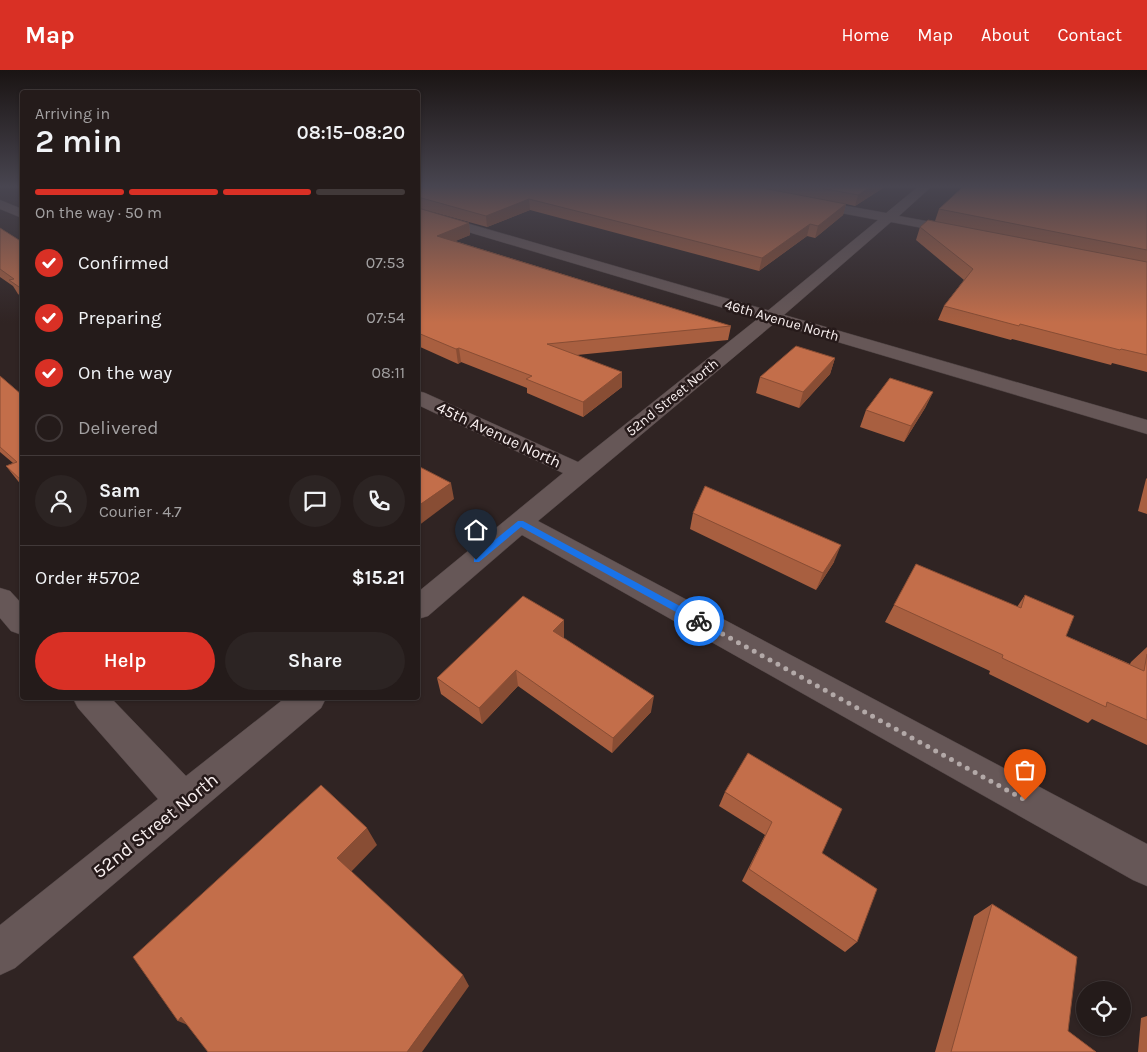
<!DOCTYPE html>
<meta charset="utf-8">
<style>
:root{--surface:#241b1a;--page:#2c2423;--text:#f1f3f6;--muted:#a3a1a2;--line:#413939;--accent:#d93025}
body{margin:0;font-family:Karla,sans-serif;background:var(--page);color:var(--text);height:100vh;display:flex;flex-direction:column;font-size:19px;white-space:nowrap}
*{box-sizing:border-box;margin:0}
p{font-size:16px;color:var(--muted)}
.icon{flex:none;width:28px;height:28px;fill:none;stroke:currentColor;stroke-width:2;stroke-linecap:round;stroke-linejoin:round}
.map{position:relative;flex:1;overflow:hidden}
.details{position:absolute;left:20px;top:20px;width:400px;height:610px;display:flex;flex-direction:column;background:var(--surface);border-radius:5px;box-shadow:0 1px 4px #0004,0 0 0 1px var(--line)}
.details>*{flex:none}
.fabs{position:absolute;left:1076px;top:911px;display:grid;gap:10px}
.fabs a{display:grid;place-items:center;width:55px;height:55px;border-radius:50%;background:var(--surface);box-shadow:0 1px 4px #0004,0 0 0 1px var(--line);font-size:25px}
.pin{position:absolute;display:grid;place-items:center;width:42px;height:42px;color:#fff;margin:-51px -21px;border-radius:50% 50% 50% 0;rotate:-45deg;box-shadow:0 0 5px #0007}
.pin .icon{rotate:45deg}
.courier{position:absolute;display:grid;place-items:center;width:50px;height:50px;margin:-25px;border:4px solid #1a73e8;border-radius:50%;background:#fff;color:#222;box-shadow:0 1px 6px #0007}
.overview em{font-style:normal;font-weight:600}
.overview div{display:flex;flex-direction:column-reverse}
.overview{display:flex;align-items:center;justify-content:space-between;height:85px;padding:0 15px}
h1{font-size:32px;font-weight:600;line-height:38px}
.bar{display:grid;grid-template-columns:repeat(4,1fr);gap:8px 5px;align-content:center;height:60px;padding:0 15px}
.bar i{height:6px;border-radius:4px;background:var(--line)}
.bar .selected{background:var(--accent)}
.bar p{grid-column:span 4}
.line{display:flex;align-items:center;gap:12px;padding:0 15px;border-top:1px solid var(--line)}
.line div{flex:1}
.round{display:grid;place-items:center;flex:none;width:52px;height:52px;border-radius:26px;background:var(--page)}
ol{padding:0 15px;list-style:none}
li{display:flex;align-items:center;gap:15px;height:55px}
li p{margin-inline-start:auto}
li .icon{padding:5px;border-radius:50%;background:var(--accent);color:#fff;stroke-width:4}
li:last-child{color:var(--muted)}
li i{width:28px;height:28px;border:2px solid var(--line);border-radius:50%}
.action{display:flex;gap:10px;margin-top:auto;padding:10px 15px}
.action a{flex:1;height:58px;border-radius:30px;background:var(--accent);color:#fff;font-size:20px;font-weight:600;line-height:58px;text-align:center}
.action a+a{background:var(--page);color:var(--text)}
header{display:flex;align-items:center;gap:30px;box-sizing:border-box;height:70px;padding:0 25px;background:var(--accent);color:#fff}
header strong{font-size:24px}
nav{display:flex;gap:28px;margin-inline-start:auto;font-size:18px}
.map>svg:first-child{display:block}
.lines{fill:none;stroke-linecap:round;stroke-linejoin:round}
.minor-casing{stroke:#4a3f3f;stroke-width:1}
.tertiary-casing{stroke:#4a3f3f;stroke-width:1}
.minor{fill:#665757;fill-rule:evenodd}
.tertiary{fill:#665757;fill-rule:evenodd}
.wall{fill:#a85f40}
.shaded-wall{fill:#884d34}
.building{fill:#c36e4a;stroke:#884d34}
.route{fill:#1a73e8}
.done{stroke:#b3a9a8;stroke-width:5;stroke-dasharray:0 9}
.labels{text-anchor:middle;stroke-width:5;stroke-linejoin:round;paint-order:stroke}
.far-street-label{font-size:14px;fill:#f9f0f0;stroke:#261a1a}
.street-label{font-size:16px;fill:#f9f0f0;stroke:#261a1a}
.near-street-label{font-size:19px;fill:#f9f0f0;stroke:#261a1a}
</style>
<header>
<strong>Map</strong>
<nav><a>Home</a><a>Map</a><a>About</a><a>Contact</a></nav>
</header>
<div class="map">
<svg width="1147" height="982" viewBox="0 0 1147 982">
<rect width="100%" height="100%" fill="#302423"/>
<g class="lines">
<defs>
<path id="minor" d="M 919,116 L 932,116 L 899,146 L 964,158 L 966,161 L 964,164 L 959,165 L 891,152 L 777,251 L 538,451 L 1147,774 L 1147,816 L 1133,810 L 522,465 L 428,546 L 418,549 L 418,522 L 563,403 L 418,335 L 418,321 L 425,323 L 578,392 L 765,243 L 878,150 L 804,136 L 802,133 L 804,130 L 808,129 L 886,143 Z
M 0,130 L 22,139 L 22,148 L 0,139 Z
M 0,518 L 10,521 L 22,534 L 22,565 L 11,561 L 0,548 Z
M 73,628 L 111,628 L 186,706 L 285,628 L 326,628 L 321,638 L 15,898 L 0,905 L 0,855 L 158,729 L 78,638 Z"/>
<path id="tertiary" d="M 418,139 L 1147,350 L 1147,364 L 418,147 Z"/>
</defs>
<use href="#minor" class="minor-casing"/>
<use href="#tertiary" class="tertiary-casing"/>
<use href="#minor" class="minor"/>
<use href="#tertiary" class="tertiary"/>
</g>
<path class="wall" d="M 418,116 L 886,116 L 855,136 L 846,134 L 843,145 L 815,168 L 807,166 L 759,201 L 530,140 L 487,157 L 418,138 Z
M 964,116 L 1147,116 L 1147,302 L 1112,293 L 1111,295 L 1012,269 L 1011,270 L 938,250 L 944,236 L 964,210 L 916,170 L 920,157 L 935,151 L 939,139 Z
M 418,138 L 469,153 L 470,165 L 455,171 L 731,256 L 728,270 L 577,285 L 622,317 L 583,347 L 527,323 L 527,318 L 461,292 L 458,294 L 418,276 Z
M 0,158 L 22,172 L 22,227 L 18,224 L 13,216 L 0,207 Z
M 835,288 L 830,304 L 799,338 L 756,323 L 760,307 Z
M 0,306 L 22,325 L 22,416 L 6,396 L 13,393 L 0,382 Z
M 933,322 L 925,338 L 904,372 L 860,357 L 866,340 Z
M 1147,408 L 1147,444 L 1138,441 L 1146,409 Z
M 693,443 L 834,492 L 816,520 L 690,459 Z
M 916,494 L 1017,537 L 1025,525 L 1066,566 L 1130,594 L 1131,592 L 1147,577 L 1147,675 L 1092,649 L 1088,653 L 989,604 L 990,601 L 885,552 Z
M 564,567 L 563,568 L 651,642 L 612,683 L 518,616 L 482,654 L 441,624 L 437,608 Z
M 725,722 L 822,783 L 857,872 L 845,882 L 742,811 L 765,765 L 719,736 Z
M 992,834 L 1068,961 L 1096,982 L 935,982 L 974,846 Z
M 1147,946 L 1147,982 L 1138,982 L 1141,948 Z"/>
<path class="shaded-wall" d="M 872,116 L 886,116 L 855,136 L 858,125 Z
M 529,129 L 530,140 L 487,157 L 486,146 Z
M 846,134 L 843,145 L 815,168 L 818,156 Z
M 469,153 L 470,165 L 439,178 L 437,166 Z
M 810,154 L 807,166 L 759,201 L 762,188 Z
M 459,278 L 461,292 L 458,294 L 456,279 Z
M 835,288 L 830,304 L 799,338 L 803,322 Z
M 622,302 L 622,317 L 583,347 L 583,332 Z
M 933,322 L 925,338 L 904,372 L 911,356 Z
M 451,413 L 454,429 L 418,456 L 418,436 Z
M 841,475 L 834,492 L 816,520 L 823,503 Z
M 564,550 L 564,567 L 554,578 L 553,561 Z
M 516,600 L 518,616 L 482,654 L 479,638 Z
M 654,626 L 651,642 L 612,683 L 613,668 Z
M 367,758 L 377,775 L 349,804 L 337,788 Z
M 463,905 L 469,916 L 422,982 L 407,982 Z
M 181,947 L 200,960 L 178,951 Z"/>
<path class="building" d="M 418,116 L 752,116 L 846,134 L 818,156 L 810,154 L 762,188 L 529,129 L 486,146 L 418,127 Z
M 810,116 L 872,116 L 858,125 Z
M 964,116 L 1136,116 L 1147,118 L 1147,180 L 939,139 Z
M 418,138 L 469,153 L 437,166 L 731,256 L 547,274 L 622,302 L 583,332 L 526,309 L 532,306 L 459,278 L 456,279 L 418,263 Z
M 928,150 L 1147,192 L 1147,285 L 1121,279 L 1120,280 L 1020,254 L 1019,256 L 944,236 L 973,199 L 920,157 Z
M 0,158 L 22,172 L 22,219 L 9,210 L 14,209 L 0,199 Z
M 796,276 L 835,288 L 803,322 L 760,307 Z
M 0,306 L 22,325 L 22,411 L 6,396 L 17,392 L 0,377 Z
M 890,308 L 933,322 L 911,356 L 866,340 Z
M 418,396 L 451,413 L 418,436 Z
M 705,416 L 841,475 L 823,503 L 693,443 Z
M 916,494 L 1021,538 L 1025,525 L 1074,546 L 1066,566 L 1144,601 L 1147,584 L 1147,650 L 1107,632 L 1106,637 L 1002,588 L 1003,585 L 894,535 Z
M 523,526 L 564,550 L 553,561 L 654,626 L 613,668 L 516,600 L 479,638 L 437,608 Z
M 748,683 L 842,739 L 822,783 L 877,819 L 857,872 L 749,799 L 772,752 L 725,722 Z
M 321,715 L 367,758 L 337,788 L 463,905 L 407,982 L 208,982 L 181,947 L 178,951 L 133,887 Z
M 992,834 L 1077,887 L 1068,961 L 1096,982 L 951,982 Z"/>
<linearGradient id="sky" x2="0" y2="1"><stop stop-color="#1a1413"/><stop offset="0.46" stop-color="#484550"/><stop offset="1" stop-color="#484550" stop-opacity="0"/></linearGradient>
<rect width="1147" height="253" fill="url(#sky)"/>
<path class="route" d="M 518,451 L 523,451 L 702,548 L 702,553 L 696,553 L 521,457 L 479,492 L 474,492 L 474,487 Z"/>
<g class="lines">
<path class="done" d="M 699,551 L 1025,730"/>
</g>
<g class="labels">
<g class="far-street-label">
<text transform="translate(782 250) rotate(16)" y="5">46th Avenue North</text>
<text transform="translate(672 327) rotate(-39)" y="5">52nd Street North</text>
</g>
<g class="street-label">
<text transform="translate(499 364) rotate(25)" y="6">45th Avenue North</text>
</g>
<g class="near-street-label">
<text transform="translate(155 755) rotate(-39)" y="7">52nd Street North</text>
</g>
</g>
</svg>
<div class="fabs">
<a><svg class="icon" aria-label="locate" viewBox="0 0 24 24"><circle cx="12" cy="12" r="6"/><path d="M12 2v4M12 18v4M2 12h4M18 12h4"/></svg></a>
</div>
<div class="pin" style="left:1025px;top:730px;background:#ea580c"><svg class="icon" aria-label="bag" viewBox="0 0 24 24"><path d="M5 8h14l-1 12H6zM9 8a3 3 0 0 1 6 0"/></svg></div>
<div class="pin" style="left:476px;top:490px;background:#1f2937"><svg class="icon" aria-label="home" viewBox="0 0 24 24"><path d="M3 11l9-7 9 7M6 9v11h12V9"/></svg></div>
<div class="courier" style="left:699px;top:551px"><svg class="icon" aria-label="bike" viewBox="0 0 24 24"><circle cx="6" cy="16" r="4"/><circle cx="18" cy="16" r="4"/><path d="M6 16l4-8h5l3 8M10 8l3 8H6M13 5h3"/></svg></div>
<section class="details">
<div class="overview"><div><h1>2 min</h1><p>Arriving in</p></div><em>08:15–08:20</em></div>
<div class="bar"><i class="selected"></i><i class="selected"></i><i class="selected"></i><i></i><p>On the way · 50 m</p></div>
<ol>
<li><svg class="icon" aria-label="check" viewBox="0 0 24 24"><path d="M5 12l5 5 9-10"/></svg>Confirmed<p>07:53</p></li>
<li><svg class="icon" aria-label="check" viewBox="0 0 24 24"><path d="M5 12l5 5 9-10"/></svg>Preparing<p>07:54</p></li>
<li><svg class="icon" aria-label="check" viewBox="0 0 24 24"><path d="M5 12l5 5 9-10"/></svg>On the way<p>08:11</p></li>
<li><i></i>Delivered</li>
</ol>
<div class="line" style="height:90px"><a class="round"><svg class="icon" aria-label="person" viewBox="0 0 24 24"><circle cx="12" cy="8" r="4"/><path d="M4 21q1-7 8-7t8 7"/></svg></a><div><b>Sam</b><p>Courier · 4.7</p></div><a class="round"><svg class="icon" aria-label="chat" viewBox="0 0 24 24"><path d="M4 5h16v11H9l-5 4z"/></svg></a><a class="round"><svg class="icon" aria-label="phone" viewBox="0 0 24 24"><path d="M5 4h4l2 5-3 2q2 4 5 5l2-3 5 2v4C11 20 4 13 5 4z"/></svg></a></div>
<div class="line" style="height:65px"><div>Order #5702</div><b>$15.21</b></div>
<div class="action"><a>Help</a><a>Share</a></div>
</section>
</div>
